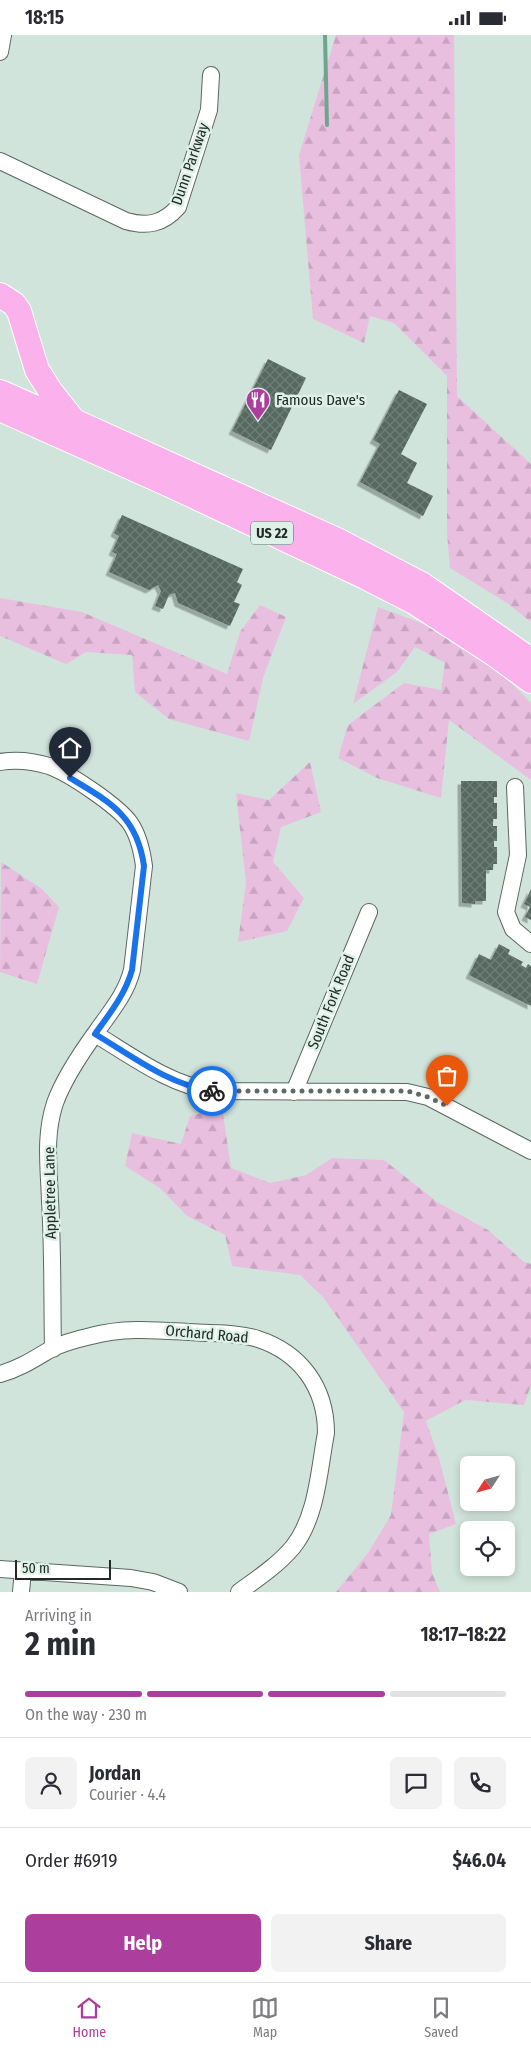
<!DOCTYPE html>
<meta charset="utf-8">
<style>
:root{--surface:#fff;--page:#f2f2f3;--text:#2b2b33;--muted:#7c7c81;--line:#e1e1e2;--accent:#ac3e9d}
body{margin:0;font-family:"Fira Sans Condensed",sans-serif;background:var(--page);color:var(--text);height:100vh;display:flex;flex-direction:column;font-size:19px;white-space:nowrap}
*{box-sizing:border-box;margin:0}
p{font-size:16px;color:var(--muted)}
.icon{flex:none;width:28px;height:28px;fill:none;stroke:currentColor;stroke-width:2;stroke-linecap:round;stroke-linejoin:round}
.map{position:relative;height:1557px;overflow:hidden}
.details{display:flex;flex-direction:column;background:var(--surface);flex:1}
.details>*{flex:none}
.needle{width:32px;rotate:234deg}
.tools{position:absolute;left:460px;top:1421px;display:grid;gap:10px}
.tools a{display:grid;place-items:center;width:55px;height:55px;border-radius:8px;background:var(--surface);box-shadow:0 2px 8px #0003;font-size:25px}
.scale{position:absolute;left:15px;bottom:12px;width:96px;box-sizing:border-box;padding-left:5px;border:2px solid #222926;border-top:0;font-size:14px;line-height:18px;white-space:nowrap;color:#222926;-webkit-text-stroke:4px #def1e8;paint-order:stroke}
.pin{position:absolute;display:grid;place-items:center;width:42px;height:42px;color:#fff;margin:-51px -21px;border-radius:50% 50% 50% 0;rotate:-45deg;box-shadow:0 0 5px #0007}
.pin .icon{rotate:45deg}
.courier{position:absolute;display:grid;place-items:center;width:50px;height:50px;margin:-25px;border:4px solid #1a73e8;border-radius:50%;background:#fff;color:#222;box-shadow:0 1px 6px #0007}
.headline em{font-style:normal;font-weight:700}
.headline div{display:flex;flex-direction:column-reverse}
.headline{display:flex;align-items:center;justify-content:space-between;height:85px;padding:0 25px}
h1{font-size:32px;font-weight:700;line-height:38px}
.bar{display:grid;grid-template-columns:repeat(4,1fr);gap:8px 5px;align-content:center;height:60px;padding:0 25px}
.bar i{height:6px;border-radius:4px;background:var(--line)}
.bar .on{background:var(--accent)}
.bar p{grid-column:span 4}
.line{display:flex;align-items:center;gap:12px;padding:0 25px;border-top:1px solid var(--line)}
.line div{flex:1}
.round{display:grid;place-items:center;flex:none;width:52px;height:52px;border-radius:8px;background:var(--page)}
.primary-button{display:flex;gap:10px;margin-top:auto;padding:10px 25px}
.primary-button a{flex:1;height:58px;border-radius:8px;background:var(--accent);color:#fff;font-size:20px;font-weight:700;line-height:58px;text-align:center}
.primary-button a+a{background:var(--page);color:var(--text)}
.status{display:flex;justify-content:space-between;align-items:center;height:35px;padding:0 25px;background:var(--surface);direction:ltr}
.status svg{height:14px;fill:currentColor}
.tab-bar{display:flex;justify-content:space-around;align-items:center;height:70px;border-top:1px solid var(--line);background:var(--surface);font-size:14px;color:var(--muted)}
.tab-bar a{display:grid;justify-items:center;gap:2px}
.tab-bar .on{color:var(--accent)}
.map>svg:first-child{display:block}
.forest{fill:url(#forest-firs)}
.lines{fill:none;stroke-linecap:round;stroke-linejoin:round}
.stream{stroke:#6ea58f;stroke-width:4}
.building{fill:url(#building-cross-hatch);filter:url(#shadow)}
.minor-casing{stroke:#596962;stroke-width:18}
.highway-casing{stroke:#fff;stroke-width:26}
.minor{stroke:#fff;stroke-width:16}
.highway{stroke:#fab1ec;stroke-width:24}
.done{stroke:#5f6a65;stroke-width:5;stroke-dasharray:0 9}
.route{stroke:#1a73e8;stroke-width:6}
.labels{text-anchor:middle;stroke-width:5;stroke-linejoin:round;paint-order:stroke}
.shield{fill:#def1e8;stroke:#5a6560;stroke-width:1}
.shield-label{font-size:14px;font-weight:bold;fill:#222926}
.street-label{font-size:15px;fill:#222926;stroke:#def1e8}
.poi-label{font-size:15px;fill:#222926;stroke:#def1e8;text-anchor:start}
</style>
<div class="status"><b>18:15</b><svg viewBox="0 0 49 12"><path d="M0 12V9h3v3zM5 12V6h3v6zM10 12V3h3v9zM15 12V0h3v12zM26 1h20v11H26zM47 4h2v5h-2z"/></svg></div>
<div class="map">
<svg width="531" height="1557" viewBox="0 0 531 1557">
<defs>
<pattern id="forest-firs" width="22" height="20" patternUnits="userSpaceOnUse" patternTransform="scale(1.25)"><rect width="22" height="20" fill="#e9bfe0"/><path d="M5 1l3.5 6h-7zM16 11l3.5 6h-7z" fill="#c8a4c0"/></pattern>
<pattern id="building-cross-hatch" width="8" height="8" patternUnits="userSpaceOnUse" patternTransform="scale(1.25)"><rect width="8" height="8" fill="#576861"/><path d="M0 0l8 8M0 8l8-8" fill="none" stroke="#707e78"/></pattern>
<filter id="shadow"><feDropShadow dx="-3.5" dy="3.5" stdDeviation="0" flood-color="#0004"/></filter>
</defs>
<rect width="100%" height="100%" fill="#d1e4db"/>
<path class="forest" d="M 336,0 L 454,0 L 457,361 L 531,429 L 531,587 L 507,568 L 450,533 L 447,498 L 447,341 L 394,288 L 370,281 L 364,308 L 313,284 L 299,120 Z
M 0,563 L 82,577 L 227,639 L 240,597 L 260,570 L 286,582 L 263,643 L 249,706 L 169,684 L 135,657 L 132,620 L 86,617 L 66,629 L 0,601 Z
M 378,572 L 435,593 L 504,641 L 531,668 L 531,745 L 449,685 L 441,763 L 377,743 L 338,723 L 348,690 L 404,648 L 441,655 L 445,628 L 415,612 L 397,637 L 353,669 Z
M 310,727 L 321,777 L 281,792 L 273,827 L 304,863 L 287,896 L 238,907 L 246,848 L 236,758 L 269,765 Z
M 1,827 L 42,854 L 59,872 L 37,949 L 0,937 Z
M 222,1073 L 231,1133 L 270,1148 L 306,1140 L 332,1123 L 384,1125 L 437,1167 L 488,1195 L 524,1227 L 531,1229 L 531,1350 L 524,1370 L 465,1365 L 426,1386 L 439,1423 L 456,1489 L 429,1499 L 432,1538 L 440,1557 L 336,1557 L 368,1518 L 391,1480 L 404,1377 L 323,1262 L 300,1240 L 232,1231 L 225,1200 L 187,1181 L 160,1153 L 125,1131 L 132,1098 L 181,1109 L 190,1081 Z"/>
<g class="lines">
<path class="stream" d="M 325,0 L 327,90"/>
</g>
<path class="building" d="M 268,324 L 306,343 L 271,415 L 232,396 Z
M 399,355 L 427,369 L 401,419 L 417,428 L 407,448 L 433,461 L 423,481 L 360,447 L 380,409 L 373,405 Z
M 122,480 L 243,534 L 237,547 L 242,550 L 234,567 L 240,569 L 230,591 L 178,568 L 175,558 L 169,560 L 163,574 L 155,571 L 161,556 L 158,550 L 149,555 L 109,537 L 117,519 L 112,517 L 119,501 L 114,498 Z
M 461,746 L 497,746 L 497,762 L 494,762 L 494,768 L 497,768 L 497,784 L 493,784 L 493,791 L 497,791 L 497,806 L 494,806 L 494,812 L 497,812 L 497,829 L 493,829 L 493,835 L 486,835 L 486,866 L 475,866 L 475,869 L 462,868 Z
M 531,854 L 531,885 L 525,882 L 530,872 L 524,869 Z
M 499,909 L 510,915 L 508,919 L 523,927 L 521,930 L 526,933 L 528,929 L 531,931 L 531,971 L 469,940 L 479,919 L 491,925 Z"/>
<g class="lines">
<defs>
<path id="minor" d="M 0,17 L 3,0
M 0,126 L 126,186 C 147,192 163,189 178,172 L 209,75 L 211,40
M 0,727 C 17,724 33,726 49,731 C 69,738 118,771 130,788 C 139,801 142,816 144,831 L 132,935 C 126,959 111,976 97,996 C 81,1018 64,1043 55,1068 C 44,1101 49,1133 50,1166 C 53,1215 52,1264 53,1314
M 515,752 L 518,820 L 506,877 L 513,894 L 531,909
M 95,999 C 132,1021 168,1049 212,1056 L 407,1057 L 428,1062 L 531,1116
M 294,1057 L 369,877
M 0,1339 C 19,1334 34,1324 51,1314 C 63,1308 78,1304 91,1301 C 123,1292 156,1295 189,1297 C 211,1299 236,1297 258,1304 C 301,1318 326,1353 326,1398 C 319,1435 317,1482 293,1512 C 278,1530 258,1543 239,1557
M 0,1534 L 131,1543 L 153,1547 L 179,1557
M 21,1557 L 23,1535"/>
<path id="highway" d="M 0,260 L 14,269 L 19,276 L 37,335 L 51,357 L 74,386
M 0,357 L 59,383 L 74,386 L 337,505 L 423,550 L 531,625
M 0,374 L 172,451 L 365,542 L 414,567 L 494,619 L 531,646"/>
</defs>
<use href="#minor" class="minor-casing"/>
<use href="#highway" class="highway-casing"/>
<use href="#minor" class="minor"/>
<use href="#highway" class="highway"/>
</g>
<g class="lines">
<path class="done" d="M 212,1056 L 407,1056 L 428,1062 L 447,1071"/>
<path class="route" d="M 70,743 C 110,767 137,781 144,831 L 132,935 C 125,960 110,978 95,999 C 132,1021 169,1050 212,1056"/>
</g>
<defs>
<symbol id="restaurant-pin" viewBox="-11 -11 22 30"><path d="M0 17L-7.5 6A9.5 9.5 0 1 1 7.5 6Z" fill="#ac3e9d" stroke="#def1e8"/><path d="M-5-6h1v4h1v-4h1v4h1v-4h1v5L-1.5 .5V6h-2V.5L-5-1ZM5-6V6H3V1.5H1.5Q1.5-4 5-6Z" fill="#fff"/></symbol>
</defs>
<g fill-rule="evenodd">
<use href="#restaurant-pin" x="244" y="351" width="28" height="38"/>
</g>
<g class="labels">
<rect class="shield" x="251" y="486.5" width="42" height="23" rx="4"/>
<g class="shield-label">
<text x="272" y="503">US 22</text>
</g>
<g class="street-label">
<text transform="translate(190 129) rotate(-71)" y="5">Dunn Parkway</text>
<text transform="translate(331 967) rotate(-68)" y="5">South Fork Road</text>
<text transform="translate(50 1158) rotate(-91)" y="5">Appletree Lane</text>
<text transform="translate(207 1299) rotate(5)" y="5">Orchard Road</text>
</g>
<g class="poi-label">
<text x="276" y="370">Famous Dave's</text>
</g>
</g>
</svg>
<div class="tools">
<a><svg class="needle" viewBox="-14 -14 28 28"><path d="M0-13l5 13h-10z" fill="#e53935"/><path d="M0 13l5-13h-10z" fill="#7c7c81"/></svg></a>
<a><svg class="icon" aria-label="locate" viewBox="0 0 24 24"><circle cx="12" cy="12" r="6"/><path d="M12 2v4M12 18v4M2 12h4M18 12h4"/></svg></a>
</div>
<div class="scale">50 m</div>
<div class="pin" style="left:447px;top:1071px;background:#ea580c"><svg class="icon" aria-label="bag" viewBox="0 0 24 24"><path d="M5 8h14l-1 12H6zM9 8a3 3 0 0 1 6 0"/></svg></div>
<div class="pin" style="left:70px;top:743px;background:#1f2937"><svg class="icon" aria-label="home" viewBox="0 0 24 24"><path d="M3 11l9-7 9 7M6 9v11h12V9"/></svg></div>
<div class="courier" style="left:212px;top:1056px"><svg class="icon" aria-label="bike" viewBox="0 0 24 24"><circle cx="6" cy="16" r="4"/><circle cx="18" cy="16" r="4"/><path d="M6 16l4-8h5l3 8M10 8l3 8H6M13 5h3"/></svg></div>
</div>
<section class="details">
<div class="headline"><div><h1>2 min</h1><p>Arriving in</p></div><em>18:17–18:22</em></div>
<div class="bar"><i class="on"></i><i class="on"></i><i class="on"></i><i></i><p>On the way · 230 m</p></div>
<div class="line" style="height:90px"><a class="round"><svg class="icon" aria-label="person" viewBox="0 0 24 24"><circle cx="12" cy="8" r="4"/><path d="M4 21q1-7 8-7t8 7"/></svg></a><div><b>Jordan</b><p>Courier · 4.4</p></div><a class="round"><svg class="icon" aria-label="chat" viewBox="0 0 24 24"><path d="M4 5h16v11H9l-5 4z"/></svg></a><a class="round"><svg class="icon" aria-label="phone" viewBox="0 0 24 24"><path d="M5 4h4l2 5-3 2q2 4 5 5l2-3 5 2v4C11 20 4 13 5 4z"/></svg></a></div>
<div class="line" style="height:65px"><div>Order #6919</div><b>$46.04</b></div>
<div class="primary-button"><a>Help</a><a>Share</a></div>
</section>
<nav class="tab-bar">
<a class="on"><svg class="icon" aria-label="home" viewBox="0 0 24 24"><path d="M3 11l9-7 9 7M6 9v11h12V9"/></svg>Home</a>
<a><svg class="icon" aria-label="map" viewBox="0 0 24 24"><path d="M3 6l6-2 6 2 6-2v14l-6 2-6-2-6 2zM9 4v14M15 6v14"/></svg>Map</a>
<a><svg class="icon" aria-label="saved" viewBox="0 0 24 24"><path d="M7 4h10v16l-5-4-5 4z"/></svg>Saved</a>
</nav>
